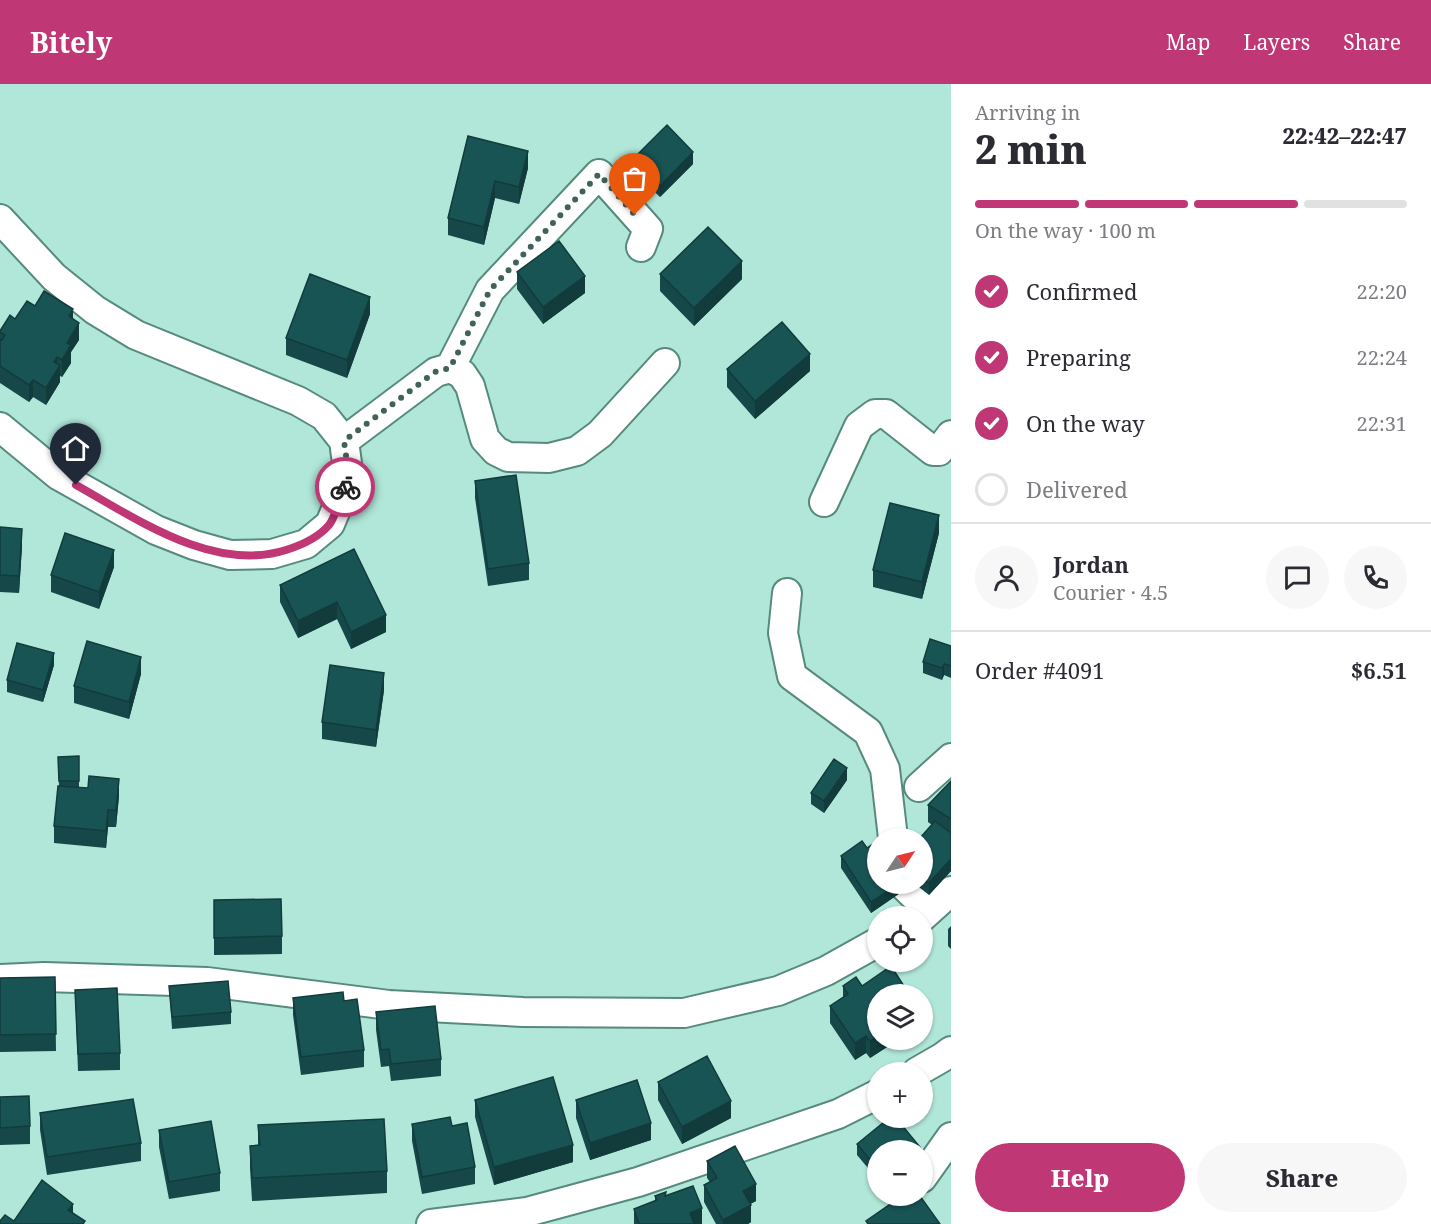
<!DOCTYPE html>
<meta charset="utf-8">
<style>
:root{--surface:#fff;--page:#f7f7f7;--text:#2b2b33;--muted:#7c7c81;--line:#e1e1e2;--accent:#bf3775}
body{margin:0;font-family:"Noto Serif",serif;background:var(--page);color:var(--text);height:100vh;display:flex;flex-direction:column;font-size:22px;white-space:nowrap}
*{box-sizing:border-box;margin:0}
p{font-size:20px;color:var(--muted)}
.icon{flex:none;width:33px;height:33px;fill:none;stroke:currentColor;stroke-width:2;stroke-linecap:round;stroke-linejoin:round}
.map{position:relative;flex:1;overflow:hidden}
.details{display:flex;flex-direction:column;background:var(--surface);width:480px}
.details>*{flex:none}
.needle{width:39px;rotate:55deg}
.controls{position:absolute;left:867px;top:744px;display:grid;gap:12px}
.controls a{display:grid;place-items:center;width:66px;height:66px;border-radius:50%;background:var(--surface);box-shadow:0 2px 4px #0004;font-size:30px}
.pin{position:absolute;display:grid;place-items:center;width:51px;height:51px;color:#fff;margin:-62px -26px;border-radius:50% 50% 50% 0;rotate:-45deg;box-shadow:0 0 6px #0007}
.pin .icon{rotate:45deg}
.courier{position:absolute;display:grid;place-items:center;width:60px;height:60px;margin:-30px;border:4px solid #bf3775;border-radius:50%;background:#fff;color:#222;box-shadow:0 2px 8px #0007}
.headline em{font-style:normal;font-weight:800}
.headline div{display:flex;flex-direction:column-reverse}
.headline{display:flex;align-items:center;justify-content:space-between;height:102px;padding:0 24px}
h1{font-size:39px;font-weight:800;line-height:45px}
.bar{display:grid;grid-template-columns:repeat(4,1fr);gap:9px 6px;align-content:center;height:72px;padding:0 24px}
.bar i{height:8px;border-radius:4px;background:var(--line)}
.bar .selected{background:var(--accent)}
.bar p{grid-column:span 4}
.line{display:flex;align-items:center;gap:15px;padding:0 24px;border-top:2px solid var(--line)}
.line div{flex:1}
.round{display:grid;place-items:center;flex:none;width:63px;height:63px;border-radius:32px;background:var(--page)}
ol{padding:0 24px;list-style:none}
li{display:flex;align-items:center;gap:18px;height:66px}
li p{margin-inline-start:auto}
li .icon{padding:6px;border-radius:50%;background:var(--accent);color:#fff;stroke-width:4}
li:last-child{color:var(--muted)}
li i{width:33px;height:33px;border:3px solid var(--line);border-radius:50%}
.button{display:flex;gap:12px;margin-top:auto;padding:12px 24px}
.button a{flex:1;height:69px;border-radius:36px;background:var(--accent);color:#fff;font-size:24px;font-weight:800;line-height:69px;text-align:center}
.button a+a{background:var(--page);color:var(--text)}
header{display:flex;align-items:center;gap:36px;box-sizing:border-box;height:84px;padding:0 30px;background:var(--accent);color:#fff}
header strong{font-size:28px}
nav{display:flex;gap:33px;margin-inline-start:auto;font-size:21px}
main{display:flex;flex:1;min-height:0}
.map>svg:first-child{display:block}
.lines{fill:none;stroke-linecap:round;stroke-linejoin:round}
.minor-casing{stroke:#568a7d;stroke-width:32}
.minor{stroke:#fff;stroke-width:28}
.wall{fill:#164849}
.shaded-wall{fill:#123b3c}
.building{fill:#195455;stroke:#123b3c;stroke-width:1.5}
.done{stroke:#41625a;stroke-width:6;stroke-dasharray:0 10.8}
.route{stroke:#bf3775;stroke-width:8}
</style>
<header>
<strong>Bitely</strong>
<nav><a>Map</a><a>Layers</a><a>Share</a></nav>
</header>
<main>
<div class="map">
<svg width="951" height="1140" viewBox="0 0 951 1140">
<rect width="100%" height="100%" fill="#b1e7d9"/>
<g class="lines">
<defs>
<path id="minor" d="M 0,135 L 54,193 L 95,226 L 136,251 L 298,317 L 324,332 L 344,357 L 349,394 L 330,440 L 306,460 L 272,470 L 230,471 L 194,461 L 156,446 L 58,391 L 0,343
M 450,284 L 490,206 L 599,90 L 648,145 L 641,163
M 344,357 L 436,288 L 450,284 L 462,290 L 470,302 L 485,355 L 496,367 L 508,373 L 549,374 L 577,367 L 600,350 L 665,279
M 824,418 L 859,342 L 875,330 L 886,330 L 933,367 L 939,367 L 951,351
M 787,509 L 783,549 L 792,592 L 868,648 L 885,685 L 893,754
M 919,703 L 951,674
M 902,800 L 929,826
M 922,833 L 951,807
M 0,895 L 44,893 L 207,898 L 389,921 L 523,928 L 684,929 L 778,907 L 826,887 L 878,858
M 917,988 L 943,973 L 951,967
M 922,1094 L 951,1053
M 431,1140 L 527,1128 L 638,1098 L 838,1030 L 878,1010"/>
</defs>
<use href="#minor" class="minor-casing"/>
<use href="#minor" class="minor"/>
</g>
<path class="wall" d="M 468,52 L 528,84 L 519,120 L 495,114 L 484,161 L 448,151 L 448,134 Z
M 633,75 L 693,80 L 660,113 L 633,87 Z
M 517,188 L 585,209 L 543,240 L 517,205 Z
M 660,190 L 742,195 L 694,242 L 660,207 Z
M 35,222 L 73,235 L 79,256 L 71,268 L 71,279 L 62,293 L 60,292 L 60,298 L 46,321 L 33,313 L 29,318 L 0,299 L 0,247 L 15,235 Z
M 370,230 L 347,294 L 286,271 L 286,254 Z
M 727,285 L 810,287 L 755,335 L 727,303 Z
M 475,397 L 529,479 L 529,496 L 488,502 L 475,414 Z
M 0,443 L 22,462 L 19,509 L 0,508 Z
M 939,449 L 922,515 L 873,503 L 873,486 Z
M 354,465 L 386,548 L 351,565 L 337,535 L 298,554 L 280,518 L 280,501 Z
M 114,483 L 99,525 L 51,508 L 51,491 Z
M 951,562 L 951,594 L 944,591 L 942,596 L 923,589 L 923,578 Z
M 54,581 L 43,618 L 7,608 L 7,596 Z
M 141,590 L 129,635 L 74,619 L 74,602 Z
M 384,606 L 376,663 L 322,655 L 322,638 Z
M 79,672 L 79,703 L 74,703 L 119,712 L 116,743 L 108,743 L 106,764 L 54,759 L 54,742 L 59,702 L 58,673 Z
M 847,696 L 824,729 L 811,720 L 811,709 Z
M 951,697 L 951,787 L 929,811 L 915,800 L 922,800 L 922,754 L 932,741 L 928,738 L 928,721 Z
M 867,764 L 903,800 L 903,807 L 871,829 L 841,784 L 841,772 Z
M 214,816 L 282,852 L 282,870 L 214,871 Z
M 951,842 L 951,865 L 948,862 L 948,845 Z
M 55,893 L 56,967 L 0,968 L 0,894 Z
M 169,902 L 231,928 L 231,940 L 172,945 Z
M 843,902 L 862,902 L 904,910 L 878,956 L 898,956 L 870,974 L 866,969 L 855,976 L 830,939 L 830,922 L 843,913 Z
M 75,906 L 120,969 L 120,986 L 78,987 Z
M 293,914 L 344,917 L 364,966 L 364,983 L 301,991 L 293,931 Z
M 376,928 L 441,975 L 441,992 L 391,997 L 389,982 L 381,983 L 376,946 Z
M 658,998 L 731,1034 L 682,1060 L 658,1016 Z
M 0,1013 L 30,1042 L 30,1060 L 0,1061 Z
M 475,1016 L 573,1078 L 494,1101 L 475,1033 Z
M 576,1016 L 651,1056 L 590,1076 L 576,1034 Z
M 40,1029 L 141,1059 L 141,1077 L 47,1091 L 40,1046 Z
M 412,1040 L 452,1042 L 475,1083 L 475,1100 L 422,1110 L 412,1057 Z
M 258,1041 L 387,1087 L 387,1109 L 252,1117 L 250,1084 L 250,1062 L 258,1061 Z
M 159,1046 L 220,1089 L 220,1107 L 169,1115 L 159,1063 Z
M 857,1060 L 920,1066 L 878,1066 L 878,1096 L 857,1071 Z
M 707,1077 L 756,1117 L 750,1120 L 751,1138 L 748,1140 L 716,1140 L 704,1118 L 704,1101 L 710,1098 L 707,1094 Z
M 655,1112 L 666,1112 L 702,1140 L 634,1140 L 634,1125 L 655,1117 Z"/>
<path class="shaded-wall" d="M 528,67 L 528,84 L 519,120 L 519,103 Z
M 693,68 L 693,80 L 660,113 L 660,102 Z
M 495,97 L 495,114 L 484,161 L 484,143 Z
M 742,177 L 742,195 L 694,242 L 694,224 Z
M 585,192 L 585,209 L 543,240 L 543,223 Z
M 370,213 L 370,230 L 347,294 L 347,276 Z
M 73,225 L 73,243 L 69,232 Z
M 79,239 L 79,256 L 71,268 L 71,279 L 62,293 L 62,276 L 67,259 Z
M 810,270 L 810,287 L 755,335 L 755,317 Z
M 57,273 L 57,285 L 60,281 L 60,298 L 46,321 L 46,304 L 54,278 Z
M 33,296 L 33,313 L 29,318 L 29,301 Z
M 939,431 L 939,449 L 922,515 L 922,498 Z
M 22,445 L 22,462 L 19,509 L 19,492 Z
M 114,466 L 114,483 L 99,525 L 99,508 Z
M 337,518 L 337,535 L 298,554 L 298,537 Z
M 386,531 L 386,548 L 351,565 L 351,548 Z
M 54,569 L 54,581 L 43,618 L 43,606 Z
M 141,573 L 141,590 L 129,635 L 129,618 Z
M 944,580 L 944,591 L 942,596 L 942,584 Z
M 384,589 L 384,606 L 376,663 L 376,646 Z
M 847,684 L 847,696 L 824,729 L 824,717 Z
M 119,695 L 119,712 L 116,743 L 116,726 Z
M 108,726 L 108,743 L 106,764 L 106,747 Z
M 951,775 L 951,787 L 929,811 L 929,799 Z
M 898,800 L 903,800 L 903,807 L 871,829 L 871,818 Z
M 904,902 L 904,910 L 895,910 L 895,908 Z
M 866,952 L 866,969 L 855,976 L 855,959 Z
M 878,952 L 878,956 L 898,956 L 870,974 L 870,957 Z
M 731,1017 L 731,1034 L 682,1060 L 682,1043 Z
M 651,1039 L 651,1056 L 590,1076 L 590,1059 Z
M 573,1061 L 573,1078 L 494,1101 L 494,1083 Z
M 756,1100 L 756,1117 L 743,1124 L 743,1107 Z
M 73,1120 L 73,1138 L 68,1126 Z
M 751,1121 L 751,1138 L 748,1140 L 723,1140 L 723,1136 Z
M 702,1124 L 702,1140 L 690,1140 L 690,1129 Z"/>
<path class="building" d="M 667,41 L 693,68 L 660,102 L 633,75 Z
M 468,52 L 528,67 L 519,103 L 495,97 L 484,143 L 448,134 Z
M 708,143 L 742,177 L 694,224 L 660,190 Z
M 559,157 L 585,192 L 543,223 L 517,188 Z
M 310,190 L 370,213 L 347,276 L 286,254 Z
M 44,207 L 73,225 L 69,232 L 79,239 L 67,259 L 71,261 L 62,276 L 57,273 L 54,278 L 60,281 L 46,304 L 33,296 L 29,301 L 0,282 L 0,255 L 2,256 L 5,251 L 0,248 L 0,247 L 10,231 L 15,235 L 27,217 L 35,222 Z
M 782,238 L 810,270 L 755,317 L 727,285 Z
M 516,391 L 529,479 L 488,485 L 475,397 Z
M 890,419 L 939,431 L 922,498 L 873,486 Z
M 0,443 L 22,445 L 19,492 L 0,491 Z
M 65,449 L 114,466 L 99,508 L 51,491 Z
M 354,465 L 386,531 L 351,548 L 337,518 L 298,537 L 280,501 Z
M 930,555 L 951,562 L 951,582 L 944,580 L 942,584 L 923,578 Z
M 87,557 L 141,573 L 129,618 L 74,602 Z
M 17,559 L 54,569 L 43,606 L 7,596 Z
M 330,581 L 384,589 L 376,646 L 322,638 Z
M 79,672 L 79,697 L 59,697 L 58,673 Z
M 834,675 L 847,684 L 824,717 L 811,709 Z
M 89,692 L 119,695 L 116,726 L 108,726 L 106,747 L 54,742 L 58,702 L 88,704 Z
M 951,697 L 951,735 L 928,721 Z
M 935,737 L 951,749 L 951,775 L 929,799 L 922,794 L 922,754 L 920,754 Z
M 862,757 L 867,764 L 877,757 L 878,759 L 878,800 L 898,800 L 871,818 L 841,772 Z
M 281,815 L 282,852 L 214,854 L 214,816 Z
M 891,882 L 904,902 L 895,908 L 897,910 L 878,910 L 878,952 L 870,957 L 866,952 L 855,959 L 830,922 L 848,910 L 843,902 L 856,893 L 862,902 Z
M 55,893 L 56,950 L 0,951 L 0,894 Z
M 228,897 L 231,928 L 172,933 L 169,902 Z
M 117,904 L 120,969 L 78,970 L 75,906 Z
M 343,908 L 344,917 L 357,915 L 364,966 L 301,973 L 293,914 Z
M 435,922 L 441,975 L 391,980 L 389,965 L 381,966 L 376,928 Z
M 707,972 L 731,1017 L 682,1043 L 658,998 Z
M 553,993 L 573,1061 L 494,1083 L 475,1016 Z
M 637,996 L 651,1039 L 590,1059 L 576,1016 Z
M 29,1012 L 30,1042 L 0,1044 L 0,1013 Z
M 133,1015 L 141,1059 L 47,1073 L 40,1029 Z
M 450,1033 L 452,1042 L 467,1039 L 475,1083 L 422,1093 L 412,1040 Z
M 889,1034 L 896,1034 L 920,1063 L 916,1066 L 878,1066 L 878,1085 L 857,1060 Z
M 384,1035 L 387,1087 L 252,1094 L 250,1062 L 260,1061 L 258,1041 Z
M 211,1037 L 220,1089 L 169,1098 L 159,1046 Z
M 735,1062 L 756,1100 L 743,1107 L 751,1121 L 723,1136 L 704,1101 L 717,1094 L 707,1077 Z
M 42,1096 L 73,1120 L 68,1126 L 85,1137 L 83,1140 L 0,1140 L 0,1137 L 5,1131 L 14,1137 Z
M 693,1102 L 702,1124 L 690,1129 L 694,1140 L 639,1140 L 634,1125 L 657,1116 L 655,1112 L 666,1108 L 665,1112 Z
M 902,1112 L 920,1112 L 940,1140 L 868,1140 L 866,1137 Z"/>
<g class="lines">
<path class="done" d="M 345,403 L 349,393 L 344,357 L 435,288 L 450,284 L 490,206 L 599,90 L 635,131"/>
<path class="route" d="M 76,401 C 137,435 213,489 286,466 C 302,461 318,454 329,441 C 335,434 341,412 345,403"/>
</g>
</svg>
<div class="controls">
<a><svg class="needle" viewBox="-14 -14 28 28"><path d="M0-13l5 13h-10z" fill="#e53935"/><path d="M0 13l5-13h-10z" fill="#7c7c81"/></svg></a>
<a><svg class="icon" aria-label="locate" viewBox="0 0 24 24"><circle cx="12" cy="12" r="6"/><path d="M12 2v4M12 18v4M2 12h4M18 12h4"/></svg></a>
<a><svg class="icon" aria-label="layers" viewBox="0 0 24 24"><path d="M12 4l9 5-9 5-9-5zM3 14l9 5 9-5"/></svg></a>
<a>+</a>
<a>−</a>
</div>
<div class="pin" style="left:635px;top:131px;background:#ea580c"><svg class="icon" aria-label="bag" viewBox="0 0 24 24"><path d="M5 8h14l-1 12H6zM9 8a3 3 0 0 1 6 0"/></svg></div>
<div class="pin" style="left:76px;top:401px;background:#1f2937"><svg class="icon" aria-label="home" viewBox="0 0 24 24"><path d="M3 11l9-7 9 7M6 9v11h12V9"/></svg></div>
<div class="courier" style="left:345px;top:403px"><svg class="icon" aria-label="bike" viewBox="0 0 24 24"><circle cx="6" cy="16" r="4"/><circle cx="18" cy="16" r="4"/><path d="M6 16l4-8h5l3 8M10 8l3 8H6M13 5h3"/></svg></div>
</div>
<section class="details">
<div class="headline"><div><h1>2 min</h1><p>Arriving in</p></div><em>22:42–22:47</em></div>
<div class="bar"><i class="selected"></i><i class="selected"></i><i class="selected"></i><i></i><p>On the way · 100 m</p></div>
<ol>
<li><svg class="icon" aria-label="check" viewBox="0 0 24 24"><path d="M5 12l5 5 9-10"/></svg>Confirmed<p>22:20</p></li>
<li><svg class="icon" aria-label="check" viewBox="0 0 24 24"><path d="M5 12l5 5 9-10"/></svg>Preparing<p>22:24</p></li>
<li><svg class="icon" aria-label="check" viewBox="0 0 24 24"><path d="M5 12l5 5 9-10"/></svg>On the way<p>22:31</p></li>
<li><i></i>Delivered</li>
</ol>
<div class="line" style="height:108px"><a class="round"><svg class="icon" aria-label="person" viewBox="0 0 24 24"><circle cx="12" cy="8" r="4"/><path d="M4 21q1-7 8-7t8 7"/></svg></a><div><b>Jordan</b><p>Courier · 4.5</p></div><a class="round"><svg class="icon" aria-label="chat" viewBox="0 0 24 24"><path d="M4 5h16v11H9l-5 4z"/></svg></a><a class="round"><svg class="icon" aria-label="phone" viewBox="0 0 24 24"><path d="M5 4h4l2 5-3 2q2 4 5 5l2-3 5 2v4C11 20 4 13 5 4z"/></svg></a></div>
<div class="line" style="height:78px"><div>Order #4091</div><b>$6.51</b></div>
<div class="button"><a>Help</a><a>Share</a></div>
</section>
</main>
